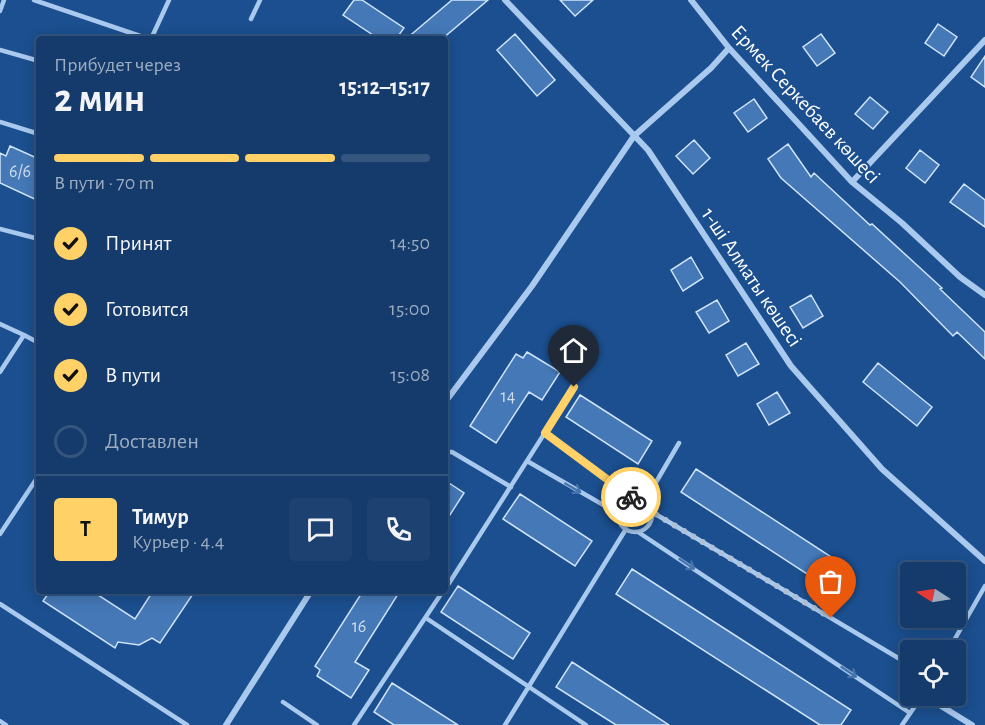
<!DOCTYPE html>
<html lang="ru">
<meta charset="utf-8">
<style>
:root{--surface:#143b6b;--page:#1d4271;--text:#f1f3f6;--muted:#9dadc1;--line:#33557e;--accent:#ffd166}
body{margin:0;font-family:"Alegreya Sans",sans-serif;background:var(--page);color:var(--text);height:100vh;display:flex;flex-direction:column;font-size:22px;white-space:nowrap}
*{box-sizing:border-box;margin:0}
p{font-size:20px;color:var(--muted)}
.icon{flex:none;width:33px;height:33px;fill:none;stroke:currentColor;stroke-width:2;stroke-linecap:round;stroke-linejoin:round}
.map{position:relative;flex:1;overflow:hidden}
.panel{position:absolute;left:36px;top:36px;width:412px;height:558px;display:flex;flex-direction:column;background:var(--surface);border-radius:6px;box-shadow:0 3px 15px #0003,0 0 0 2px var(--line)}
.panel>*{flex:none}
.needle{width:39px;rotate:282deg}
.fabs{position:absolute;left:900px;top:562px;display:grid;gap:12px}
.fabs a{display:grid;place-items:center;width:66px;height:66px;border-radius:6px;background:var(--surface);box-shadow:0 3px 15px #0003,0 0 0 2px var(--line);font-size:30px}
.pin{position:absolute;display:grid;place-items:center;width:51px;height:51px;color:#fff;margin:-62px -26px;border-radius:50% 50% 50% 0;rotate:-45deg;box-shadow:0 0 6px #0007}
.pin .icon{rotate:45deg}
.courier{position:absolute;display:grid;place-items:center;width:60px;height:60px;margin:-30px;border:4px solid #ffd166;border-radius:50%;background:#fff;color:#222;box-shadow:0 2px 8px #0007}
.summary em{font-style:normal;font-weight:600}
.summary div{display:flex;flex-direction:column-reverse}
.summary{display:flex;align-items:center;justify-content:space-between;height:102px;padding:0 18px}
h1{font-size:39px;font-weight:600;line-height:45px}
.bar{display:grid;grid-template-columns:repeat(4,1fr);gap:9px 6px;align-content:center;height:72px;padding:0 18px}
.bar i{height:8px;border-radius:4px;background:var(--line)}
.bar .on{background:var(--accent)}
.bar p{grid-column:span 4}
.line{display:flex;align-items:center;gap:15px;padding:0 18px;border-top:2px solid var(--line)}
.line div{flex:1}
.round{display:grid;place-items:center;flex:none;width:63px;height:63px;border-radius:6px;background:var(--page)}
ol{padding:0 18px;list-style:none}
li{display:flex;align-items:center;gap:18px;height:66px}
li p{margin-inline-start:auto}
li .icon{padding:6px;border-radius:50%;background:var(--accent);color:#111;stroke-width:4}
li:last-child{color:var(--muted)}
li i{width:33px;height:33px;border:3px solid var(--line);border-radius:50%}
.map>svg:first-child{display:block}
.building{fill:#4478b7;stroke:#cfe3fa;stroke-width:1.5}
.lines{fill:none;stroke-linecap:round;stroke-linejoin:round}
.service{stroke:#a9c9ee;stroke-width:4.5}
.minor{stroke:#a9c9ee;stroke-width:6}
.oneway{stroke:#4674ac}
.done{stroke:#afc1d8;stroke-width:6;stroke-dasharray:0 10.8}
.route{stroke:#ffd166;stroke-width:8}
.labels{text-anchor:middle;stroke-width:4.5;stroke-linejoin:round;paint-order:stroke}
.number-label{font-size:18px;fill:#d0dded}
.street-label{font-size:21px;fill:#fff;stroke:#1b4f8f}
</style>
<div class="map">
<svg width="985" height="725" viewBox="0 0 985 725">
<rect width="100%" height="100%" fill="#1b4f8f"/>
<path class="building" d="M 354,0 L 362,0 L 404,28 L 396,39 L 379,39 L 343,15 Z
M 452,0 L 488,0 L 442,39 L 406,39 Z
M 560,0 L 593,0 L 575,16 Z
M 938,24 L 957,37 L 944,56 L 925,43 Z
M 515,34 L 555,80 L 537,96 L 497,50 Z
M 821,34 L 835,53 L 817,66 L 803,47 Z
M 985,56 L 985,87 L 971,77 Z
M 870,97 L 888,112 L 873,129 L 855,114 Z
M 754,99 L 767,118 L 748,132 L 734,113 Z
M 694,140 L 710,158 L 693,174 L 676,156 Z
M 788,144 L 811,177 L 814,173 L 870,225 L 872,224 L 942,288 L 940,289 L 985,332 L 985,359 L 957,332 L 953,336 L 900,282 L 781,178 L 768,159 Z
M 10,146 L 39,159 L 39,201 L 0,183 L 0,153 L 6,156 Z
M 920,150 L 939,165 L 925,183 L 906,168 Z
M 964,184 L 985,200 L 985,227 L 950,202 Z
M 691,257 L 703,278 L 683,291 L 671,270 Z
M 811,295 L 823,316 L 803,328 L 790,307 Z
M 717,300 L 729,321 L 709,333 L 696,312 Z
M 746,343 L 759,364 L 738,376 L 726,355 Z
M 527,352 L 560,372 L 542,400 L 529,392 L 496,443 L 470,426 L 516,354 L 523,358 Z
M 878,363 L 932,407 L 917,426 L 863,382 Z
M 777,392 L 790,413 L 769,425 L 757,404 Z
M 580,395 L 652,441 L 638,464 L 566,417 Z
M 696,469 L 842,564 L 827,587 L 681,492 Z
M 446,481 L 464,493 L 446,521 Z
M 520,494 L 592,541 L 575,566 L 503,519 Z
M 632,569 L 851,710 L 841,725 L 820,725 L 616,594 Z
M 458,586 L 530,633 L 513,659 L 441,612 Z
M 50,591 L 92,591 L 135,619 L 153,591 L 195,591 L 160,643 L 152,638 L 139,645 L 118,642 L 115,648 L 43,601 Z
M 363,591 L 400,591 L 355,662 L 369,670 L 351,698 L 317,676 L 320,670 L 315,666 Z
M 572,662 L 669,725 L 616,725 L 556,687 Z
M 392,683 L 458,725 L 394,725 L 374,712 Z"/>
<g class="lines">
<path class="service" d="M 34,0 L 149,39
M 0,11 L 4,0
M 251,19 L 260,0
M 151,39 L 169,0
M 0,50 L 39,61
M 0,122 L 39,134
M 0,229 L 39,239
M 0,324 L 24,335
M 0,372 L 24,335 L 39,343
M 545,433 L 632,498
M 446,452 L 452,452 L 511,487
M 527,461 L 619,514
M618 515a17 17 0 1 1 34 0a17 17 0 1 1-34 0Z
M 645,501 L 679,443
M 652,512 L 910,665
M 638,532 L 910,713
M 0,534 L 39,475
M 446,588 L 574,387
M 0,604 L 187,725
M 426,618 L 586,725
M 948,651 L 985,586
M 283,702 L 317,725
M 0,721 L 6,725
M 354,725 L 443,591
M 505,725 L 626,529
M 902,725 L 922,696"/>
<path class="minor" d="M 505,0 L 648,150 L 791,366 L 882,469 L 985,561
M 691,0 L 729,48 L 852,182 L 902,223 L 960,277 L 985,295
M 852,182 L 985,40
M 446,401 L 532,286 L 634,136 L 711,68 L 729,48
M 925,696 L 972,725
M 226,725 L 311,591"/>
</g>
<defs><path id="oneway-shaft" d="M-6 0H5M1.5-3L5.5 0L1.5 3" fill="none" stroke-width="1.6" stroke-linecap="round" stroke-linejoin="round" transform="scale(1.5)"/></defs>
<g class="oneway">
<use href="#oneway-shaft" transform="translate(573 488) rotate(30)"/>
<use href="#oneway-shaft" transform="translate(687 564) rotate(34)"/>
<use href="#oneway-shaft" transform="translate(849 672) rotate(34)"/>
</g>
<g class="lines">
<path class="done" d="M 631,497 L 645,501 L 652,512 L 831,618"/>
<path class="route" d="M 574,387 L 545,433 L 631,497"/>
</g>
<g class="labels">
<g class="number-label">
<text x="20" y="177">6/6</text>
<text x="508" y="402">14</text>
<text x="359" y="632">16</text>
</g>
<g class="street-label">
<text transform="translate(806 104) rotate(47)" y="7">Ермек Серкебаев көшесі</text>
<text transform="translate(752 277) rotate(56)" y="7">1-ші Алматы көшесі</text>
</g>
</g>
</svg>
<div class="fabs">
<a><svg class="needle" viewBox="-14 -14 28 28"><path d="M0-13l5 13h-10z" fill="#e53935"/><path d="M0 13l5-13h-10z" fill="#9dadc1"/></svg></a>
<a><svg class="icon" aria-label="locate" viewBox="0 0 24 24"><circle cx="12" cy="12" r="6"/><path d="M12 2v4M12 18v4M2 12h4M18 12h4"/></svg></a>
</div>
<div class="pin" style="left:831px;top:618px;background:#ea580c"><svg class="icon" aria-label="bag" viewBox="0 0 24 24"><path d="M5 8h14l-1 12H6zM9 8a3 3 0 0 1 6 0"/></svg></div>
<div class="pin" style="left:574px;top:387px;background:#1f2937"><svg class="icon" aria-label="home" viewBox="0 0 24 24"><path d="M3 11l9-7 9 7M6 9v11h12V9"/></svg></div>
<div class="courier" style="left:631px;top:497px"><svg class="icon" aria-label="bike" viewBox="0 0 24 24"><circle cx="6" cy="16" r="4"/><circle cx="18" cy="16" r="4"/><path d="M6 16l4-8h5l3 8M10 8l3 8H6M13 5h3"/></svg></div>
<section class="panel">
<div class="summary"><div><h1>2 мин</h1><p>Прибудет через</p></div><em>15:12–15:17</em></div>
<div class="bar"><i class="on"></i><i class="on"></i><i class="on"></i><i></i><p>В пути · 70 m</p></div>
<ol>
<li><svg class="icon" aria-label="check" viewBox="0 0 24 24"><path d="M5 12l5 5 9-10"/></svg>Принят<p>14:50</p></li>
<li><svg class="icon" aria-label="check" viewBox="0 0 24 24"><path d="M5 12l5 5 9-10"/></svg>Готовится<p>15:00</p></li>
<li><svg class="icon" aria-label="check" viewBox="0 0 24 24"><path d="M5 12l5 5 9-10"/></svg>В пути<p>15:08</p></li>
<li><i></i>Доставлен</li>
</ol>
<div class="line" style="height:108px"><b class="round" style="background:var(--accent);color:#111">Т</b><div><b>Тимур</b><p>Курьер · 4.4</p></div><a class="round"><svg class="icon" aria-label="chat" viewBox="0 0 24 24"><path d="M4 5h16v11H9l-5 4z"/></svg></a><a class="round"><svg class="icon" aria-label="phone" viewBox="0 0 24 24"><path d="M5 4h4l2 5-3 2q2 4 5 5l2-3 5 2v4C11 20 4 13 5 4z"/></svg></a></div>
</section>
</div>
